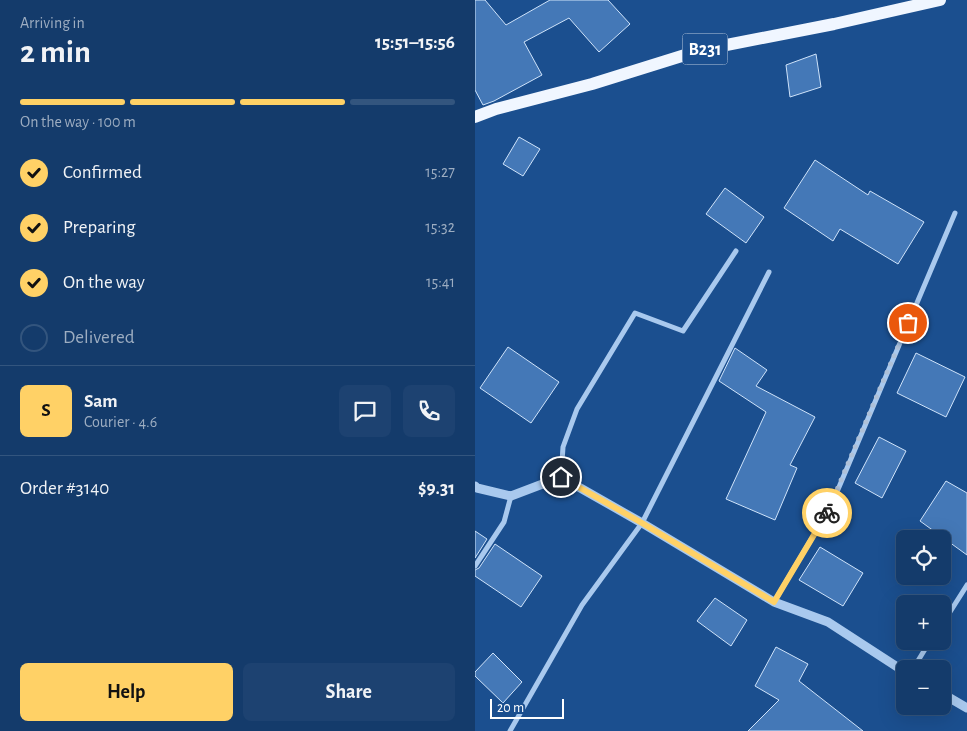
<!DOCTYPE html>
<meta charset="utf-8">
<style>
:root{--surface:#143b6b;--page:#1d4271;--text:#f1f3f6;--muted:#9dadc1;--line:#33557e;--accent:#ffd166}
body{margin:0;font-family:"Alegreya Sans",sans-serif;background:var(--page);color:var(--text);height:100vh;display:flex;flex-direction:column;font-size:19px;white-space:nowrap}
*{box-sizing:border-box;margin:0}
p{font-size:16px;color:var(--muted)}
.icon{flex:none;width:28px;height:28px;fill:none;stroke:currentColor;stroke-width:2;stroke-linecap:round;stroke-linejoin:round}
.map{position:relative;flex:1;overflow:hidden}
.drawer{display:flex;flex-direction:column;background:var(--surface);width:475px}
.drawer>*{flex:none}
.controls{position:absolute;left:421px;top:530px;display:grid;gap:10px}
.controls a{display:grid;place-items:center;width:55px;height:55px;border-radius:8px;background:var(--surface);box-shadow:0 5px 20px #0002,0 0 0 1px var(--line);font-size:25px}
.scale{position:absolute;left:15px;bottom:12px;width:74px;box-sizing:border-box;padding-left:5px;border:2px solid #fff;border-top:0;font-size:14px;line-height:18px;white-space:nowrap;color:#fff;-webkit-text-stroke:4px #1b4f8f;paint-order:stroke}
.pin{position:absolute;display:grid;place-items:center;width:42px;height:42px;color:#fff;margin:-21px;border:2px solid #fff;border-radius:50%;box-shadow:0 1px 5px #0007}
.courier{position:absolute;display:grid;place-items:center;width:50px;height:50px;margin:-25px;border:4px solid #ffd166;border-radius:50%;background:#fff;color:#222;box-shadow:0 1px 6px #0007}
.overview em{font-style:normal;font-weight:700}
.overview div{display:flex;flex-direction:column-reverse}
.overview{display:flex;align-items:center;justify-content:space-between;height:85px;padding:0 20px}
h1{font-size:32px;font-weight:700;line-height:38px}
.bar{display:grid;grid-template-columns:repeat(4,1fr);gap:8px 5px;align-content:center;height:60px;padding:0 20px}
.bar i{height:6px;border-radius:4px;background:var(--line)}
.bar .selected{background:var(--accent)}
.bar p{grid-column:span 4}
.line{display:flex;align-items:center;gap:12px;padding:0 20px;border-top:1px solid var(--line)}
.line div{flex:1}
.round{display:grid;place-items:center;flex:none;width:52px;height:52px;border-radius:8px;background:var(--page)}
ol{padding:0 20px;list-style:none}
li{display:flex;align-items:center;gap:15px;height:55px}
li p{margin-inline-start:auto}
li .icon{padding:5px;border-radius:50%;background:var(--accent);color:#111;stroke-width:4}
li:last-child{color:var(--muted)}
li i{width:28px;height:28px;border:2px solid var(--line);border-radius:50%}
.cta{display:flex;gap:10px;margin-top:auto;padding:10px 20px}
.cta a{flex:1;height:58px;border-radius:8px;background:var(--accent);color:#111;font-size:20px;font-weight:700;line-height:58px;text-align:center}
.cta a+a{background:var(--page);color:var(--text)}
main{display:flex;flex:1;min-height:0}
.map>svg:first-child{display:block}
.building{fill:#4478b7;stroke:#cfe3fa}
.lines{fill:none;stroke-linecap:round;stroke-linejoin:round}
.minor{stroke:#a9c9ee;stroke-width:5}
.tertiary{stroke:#a9c9ee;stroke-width:9}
.primary{stroke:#f0f6ff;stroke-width:12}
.done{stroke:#afc1d8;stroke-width:5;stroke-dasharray:0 9}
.route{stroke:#ffd166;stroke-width:6}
.labels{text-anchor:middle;stroke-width:4;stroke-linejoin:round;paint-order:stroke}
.shield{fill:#1b4f8f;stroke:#bbcadd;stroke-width:1}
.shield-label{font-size:18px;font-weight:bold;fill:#fff}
</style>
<main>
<section class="drawer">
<div class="overview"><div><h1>2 min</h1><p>Arriving in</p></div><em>15:51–15:56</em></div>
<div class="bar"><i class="selected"></i><i class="selected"></i><i class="selected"></i><i></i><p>On the way · 100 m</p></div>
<ol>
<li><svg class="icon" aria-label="check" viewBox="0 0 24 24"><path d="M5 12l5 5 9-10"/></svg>Confirmed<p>15:27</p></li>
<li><svg class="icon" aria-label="check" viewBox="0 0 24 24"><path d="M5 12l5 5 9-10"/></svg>Preparing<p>15:32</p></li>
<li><svg class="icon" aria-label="check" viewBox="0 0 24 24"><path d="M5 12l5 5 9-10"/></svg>On the way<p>15:41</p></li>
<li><i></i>Delivered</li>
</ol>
<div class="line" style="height:90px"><b class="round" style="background:var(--accent);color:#111">S</b><div><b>Sam</b><p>Courier · 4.6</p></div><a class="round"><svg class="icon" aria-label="chat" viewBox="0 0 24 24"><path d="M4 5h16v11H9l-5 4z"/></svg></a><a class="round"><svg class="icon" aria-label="phone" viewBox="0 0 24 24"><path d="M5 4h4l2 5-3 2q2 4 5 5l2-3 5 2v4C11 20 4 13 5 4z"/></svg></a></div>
<div class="line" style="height:65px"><div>Order #3140</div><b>$9.31</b></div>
<div class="cta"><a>Help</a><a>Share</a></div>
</section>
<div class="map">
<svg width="492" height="731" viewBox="0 0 492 731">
<rect width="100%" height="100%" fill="#1b4f8f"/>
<path class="building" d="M 0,0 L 10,0 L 31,25 L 75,0 L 133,0 L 155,24 L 124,52 L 94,18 L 49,42 L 67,75 L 19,101 L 8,105 L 0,90 Z
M 341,54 L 346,87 L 315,97 L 311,65 Z
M 44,137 L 65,149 L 48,176 L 28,164 Z
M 340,160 L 393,195 L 395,191 L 449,222 L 423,264 L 365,229 L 358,241 L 309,208 Z
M 250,188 L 289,217 L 271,243 L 231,214 Z
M 33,347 L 84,382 L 56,423 L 5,388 Z
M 260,348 L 292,370 L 281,386 L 340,417 L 315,465 L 322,468 L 300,520 L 251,499 L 291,412 L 244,381 Z
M 441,353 L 490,377 L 471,417 L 422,393 Z
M 404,437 L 431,451 L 407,498 L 380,483 Z
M 471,481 L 492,493 L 492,555 L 445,521 Z
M 0,531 L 12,539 L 0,558 Z
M 20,544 L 67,576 L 46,607 L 0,576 L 0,570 L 4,568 Z
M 345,547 L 388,573 L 368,606 L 324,580 Z
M 240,598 L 272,620 L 256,646 L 222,621 Z
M 301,647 L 333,664 L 324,681 L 388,731 L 273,731 L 304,700 L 280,686 Z
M 18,653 L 47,682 L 28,703 L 0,676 L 0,672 Z"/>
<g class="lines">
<path class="minor" d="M 86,477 L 88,447 L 102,409 L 160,313 L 208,331 L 261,251
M 0,566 L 29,522 L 36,496
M 299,602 L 356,506 L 480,213
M 468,623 L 492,585
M 438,669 L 455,641
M 35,731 L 107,605 L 167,523 L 294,272"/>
<path class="tertiary" d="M 0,486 L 2,488 L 36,496 L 86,477 L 167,523 L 299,602 L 353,622 L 430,672
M 468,694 L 492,708"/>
<path class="primary" d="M 0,117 L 21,109 L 117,84 L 226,50 L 359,24 L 465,0"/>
</g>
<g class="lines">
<path class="done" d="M 352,513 L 433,323"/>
<path class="route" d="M 86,477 L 167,523 L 299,602 L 352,513"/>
</g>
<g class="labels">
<rect class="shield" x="207.5" y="33.5" width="45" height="31" rx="4"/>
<g class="shield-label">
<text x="230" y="55">B231</text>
</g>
</g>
</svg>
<div class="controls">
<a><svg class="icon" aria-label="locate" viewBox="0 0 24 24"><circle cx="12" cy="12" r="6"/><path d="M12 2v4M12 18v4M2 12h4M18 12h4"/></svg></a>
<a>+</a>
<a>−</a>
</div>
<div class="scale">20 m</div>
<div class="pin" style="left:433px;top:323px;background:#ea580c"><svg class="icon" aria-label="bag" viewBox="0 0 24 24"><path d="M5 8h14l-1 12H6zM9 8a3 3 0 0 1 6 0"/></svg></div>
<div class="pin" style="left:86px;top:477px;background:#1f2937"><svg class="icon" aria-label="home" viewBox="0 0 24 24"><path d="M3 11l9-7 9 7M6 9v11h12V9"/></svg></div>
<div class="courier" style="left:352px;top:513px"><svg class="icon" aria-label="bike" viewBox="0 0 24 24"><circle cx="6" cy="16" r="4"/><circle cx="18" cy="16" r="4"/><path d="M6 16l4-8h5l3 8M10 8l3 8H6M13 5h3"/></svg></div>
</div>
</main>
